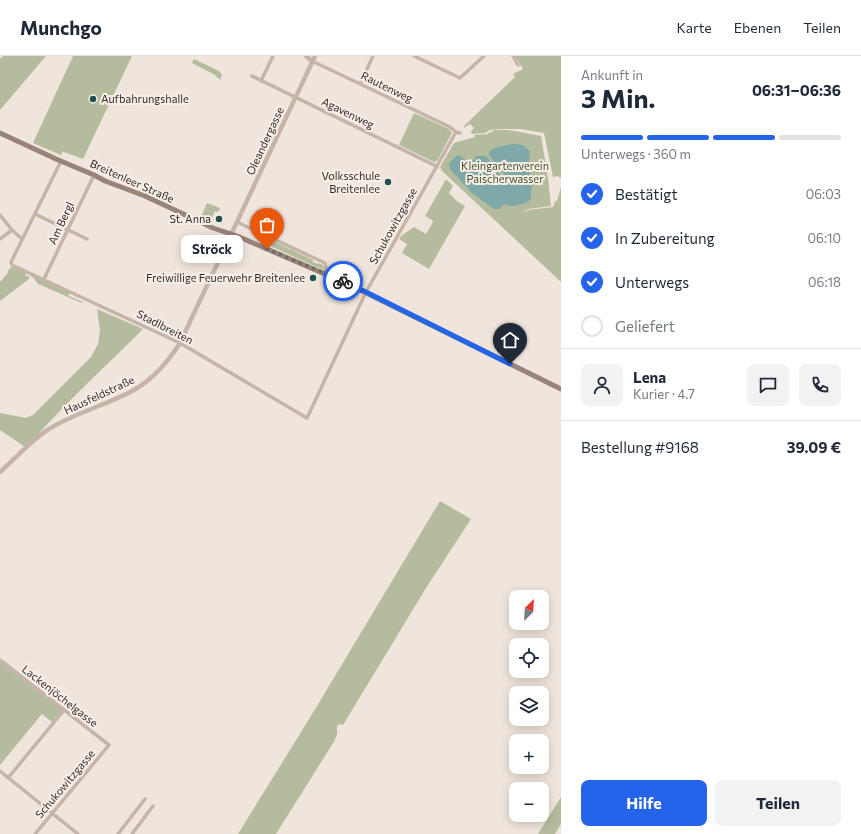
<!DOCTYPE html>
<html lang="de">
<meta charset="utf-8">
<style>
:root{--surface:#fff;--page:#f2f2f3;--text:#1f2937;--muted:#747a83;--line:#e0e1e3;--accent:#2563eb}
body{margin:0;font-family:Commissioner,sans-serif;background:var(--page);color:var(--text);height:100vh;display:flex;flex-direction:column;font-size:15px;white-space:nowrap}
*{box-sizing:border-box;margin:0}
p{font-size:13px;color:var(--muted)}
.icon{flex:none;width:22px;height:22px;fill:none;stroke:currentColor;stroke-width:2;stroke-linecap:round;stroke-linejoin:round}
.map{position:relative;flex:1;overflow:hidden}
.panel{display:flex;flex-direction:column;background:var(--surface);width:300px}
.panel>*{flex:none}
.needle{width:26px;rotate:24deg}
.tools{position:absolute;left:509px;top:534px;display:grid;gap:8px}
.tools a{display:grid;place-items:center;width:40px;height:40px;border-radius:8px;background:var(--surface);box-shadow:0 2px 10px #0003;font-size:20px}
.pin{position:absolute;display:grid;place-items:center;width:34px;height:34px;color:#fff;margin:-41px -17px;border-radius:50% 50% 50% 0;rotate:-45deg;box-shadow:0 0 4px #0007}
.pin .icon{rotate:45deg}
.courier{position:absolute;display:grid;place-items:center;width:40px;height:40px;margin:-20px;border:3px solid #2563eb;border-radius:50%;background:#fff;color:#222;box-shadow:0 1px 5px #0007}
.bubble{position:absolute;height:28px;border-radius:8px;background:var(--surface);box-shadow:0 2px 10px #0003;font-size:13px;font-weight:700;line-height:28px;text-align:center}
.summary em{font-style:normal;font-weight:700}
.summary div{display:flex;flex-direction:column-reverse}
.summary{display:flex;align-items:center;justify-content:space-between;height:68px;padding:0 20px}
h1{font-size:26px;font-weight:700;line-height:30px}
.bar{display:grid;grid-template-columns:repeat(4,1fr);gap:6px 4px;align-content:center;height:48px;padding:0 20px}
.bar i{height:5px;border-radius:3px;background:var(--line)}
.bar .current{background:var(--accent)}
.bar p{grid-column:span 4}
.line{display:flex;align-items:center;gap:10px;padding:0 20px;border-top:1px solid var(--line)}
.line div{flex:1}
.round{display:grid;place-items:center;flex:none;width:42px;height:42px;border-radius:8px;background:var(--page)}
ol{padding:0 20px;list-style:none}
li{display:flex;align-items:center;gap:12px;height:44px}
li p{margin-inline-start:auto}
li .icon{padding:4px;border-radius:50%;background:var(--accent);color:#fff;stroke-width:4}
li:last-child{color:var(--muted)}
li i{width:22px;height:22px;border:2px solid var(--line);border-radius:50%}
.cta{display:flex;gap:8px;margin-top:auto;padding:8px 20px}
.cta a{flex:1;height:46px;border-radius:8px;background:var(--accent);color:#fff;font-size:16px;font-weight:700;line-height:46px;text-align:center}
.cta a+a{background:var(--page);color:var(--text)}
header{display:flex;align-items:center;gap:24px;box-sizing:border-box;height:56px;padding:0 20px;background:var(--surface);border-bottom:1px solid var(--line)}
header strong{font-size:19px}
nav{display:flex;gap:22px;margin-inline-start:auto;font-size:14px}
main{display:flex;flex:1;min-height:0}
.map>svg:first-child{display:block}
.green{fill:#b4bc9d}
.water{fill:#7ea9a8}
.lines{fill:none;stroke-linecap:round;stroke-linejoin:round}
.minor{stroke:#c6b4a9;stroke-width:3.5}
.tertiary{stroke:#c6b4a9;stroke-width:4.5}
.secondary{stroke:#99847b;stroke-width:5}
.done{stroke:#756c67;stroke-width:4;stroke-dasharray:0 7.2}
.route{stroke:#2563eb;stroke-width:5}
.poi-dot{fill:#225050;stroke:#f7efe7;stroke-width:1.5}
.labels{text-anchor:middle;stroke-width:4;stroke-linejoin:round;paint-order:stroke}
.street-label{font-size:11px;fill:#332b28;stroke:#f7efe7}
.poi-label{font-size:11px;fill:#332b28;stroke:#f7efe7;text-anchor:end}
.park-label{font-size:11px;fill:#454f2e;stroke:#f7efe7}
</style>
<header>
<strong>Munchgo</strong>
<nav><a>Karte</a><a>Ebenen</a><a>Teilen</a></nav>
</header>
<main>
<div class="map">
<svg width="561" height="778" viewBox="0 0 561 778">
<rect width="100%" height="100%" fill="#efe5dc"/>
<path class="green" d="M 3,0 L 46,0 L 0,54 L 0,3 Z
M 73,0 L 132,0 L 83,103 L 64,96 L 63,95 L 61,99 L 33,87 Z
M 515,0 L 561,0 L 561,122 L 557,120 L 553,121 L 544,77 L 520,73 L 500,73 L 490,74 L 485,77 L 472,78 L 471,75 L 474,72 L 470,68 L 464,72 L 464,70 L 515,21 L 513,18 L 523,13 Z
M 194,3 L 219,15 L 222,19 L 220,24 L 215,19 L 192,7 Z
M 414,57 L 449,73 L 452,77 L 437,105 L 434,106 L 399,89 Z
M 495,74 L 509,74 L 541,80 L 548,122 L 551,150 L 528,153 L 522,157 L 528,154 L 553,151 L 555,145 L 557,145 L 561,131 L 561,226 L 442,115 L 440,111 L 454,87 L 475,81 L 474,79 L 487,78 Z
M 446,123 L 453,130 L 449,137 L 458,146 L 465,150 L 429,213 L 402,197 L 407,188 L 399,183 L 401,180 L 414,171 L 426,178 L 433,166 L 432,164 L 425,160 Z
M 207,147 L 220,152 L 218,156 L 215,155 L 210,166 L 201,161 Z
M 260,179 L 313,204 L 313,206 L 318,208 L 318,207 L 323,209 L 324,212 L 321,213 L 257,184 L 258,183 L 261,184 L 262,182 L 259,181 Z
M 12,211 L 26,217 L 25,219 L 29,221 L 29,223 L 0,245 L 0,226 L 5,220 L 6,220 L 8,216 L 8,215 L 10,212 Z
M 31,219 L 69,237 L 69,240 L 83,246 L 82,247 L 38,228 L 33,221 L 32,222 Z
M 97,253 L 143,273 C 109,307 74,339 41,375 L 39,378 L 25,391 L 0,374 L 0,357 L 26,362 L 33,359 L 91,301 L 98,288 L 100,274 Z
M 440,445 L 471,463 L 426,532 L 343,669 L 339,668 C 335,672 338,675 337,679 C 336,681 335,682 335,684 L 276,778 L 238,778 L 314,655 Z
M 0,606 L 62,654 L 52,666 L 42,658 L 0,709 Z
M 561,741 L 561,768 L 555,778 L 538,778 Z"/>
<path class="water" d="M 511,88 C 521,88 524,88 530,96 L 529,104 L 530,121 L 532,126 L 531,138 L 531,143 C 528,147 517,150 512,150 C 505,150 504,146 500,153 L 494,153 L 472,137 L 450,113 L 449,108 L 455,101 L 458,99 C 467,102 461,108 475,103 L 476,100 L 486,100 L 505,126 L 506,127 L 508,123 L 489,99 C 490,98 489,96 490,95 C 493,91 506,90 511,88 Z"/>
<g class="lines">
<path class="minor" d="M 414,0 L 460,22 L 484,0
M 513,0 L 518,9
M 312,5 L 450,71 L 456,76 L 460,77
M 252,20 L 434,109 L 437,111
M 261,25 L 273,0
M 360,28 L 373,0
M 61,105 L 11,206 L 12,209 L 180,287 L 307,362 L 366,236 L 456,76
M 35,158 L 87,183
M 0,159 L 12,174 L 22,183
M 237,166 L 325,207 L 326,212 L 324,217
M 0,183 L 12,174
M 44,223 L 94,119
M 0,604 L 109,689 L 35,778
M 0,715 L 78,778
M 8,722 L 64,654
M 118,778 L 145,743
M 132,778 L 153,750"/>
<path class="tertiary" d="M 306,0 L 312,5
M 0,416 C 17,401 36,379 56,369 C 81,355 109,348 134,334 C 153,323 168,306 180,287 L 315,0"/>
<path class="secondary" d="M 0,77 L 56,103 L 94,119 L 105,125 L 145,140 L 213,172 L 237,180 L 348,228 L 561,333"/>
</g>
<g class="lines">
<path class="done" d="M 267,193 L 343,225"/>
<path class="route" d="M 343,225 L 366,236 L 510,308"/>
</g>
<g class="poi-dot">
<circle cx="93" cy="43" r="4"/>
<circle cx="388" cy="126" r="4"/>
<circle cx="219" cy="163" r="4"/>
<circle cx="313" cy="222" r="4"/>
</g>
<g class="labels">
<g class="street-label">
<text transform="translate(387 31) rotate(26)" y="4">Rautenweg</text>
<text transform="translate(348 57) rotate(26)" y="4">Agavenweg</text>
<text transform="translate(265 85) rotate(-65)" y="4">Oleandergasse</text>
<text transform="translate(132 125) rotate(24)" y="4">Breitenleer Straße</text>
<text transform="translate(61 167) rotate(-65)" y="4">Am Bergl</text>
<text transform="translate(393 170) rotate(-61)" y="4">Schukowitzgasse</text>
<text transform="translate(165 271) rotate(27)" y="4">Stadlbreiten</text>
<text transform="translate(99 339) rotate(-25)" y="4">Hausfeldstraße</text>
<text transform="translate(60 640) rotate(38)" y="4">Lackenjöchelgasse</text>
<text transform="translate(65 728) rotate(-50)" y="4">Schukowitzgasse</text>
</g>
<g class="poi-label">
<text x="101" y="47" text-anchor="start">Aufbahrungshalle</text>
<text x="380" y="124">Volksschule<tspan x="380" dy="13">Breitenlee</tspan></text>
<text x="211" y="167">St. Anna</text>
<text x="305" y="226">Freiwillige Feuerwehr Breitenlee</text>
</g>
<g class="park-label">
<text x="505" y="114">Kleingartenverein<tspan x="505" dy="13">Paischerwasser</tspan></text>
</g>
</g>
</svg>
<div class="tools">
<a><svg class="needle" viewBox="-14 -14 28 28"><path d="M0-13l5 13h-10z" fill="#e53935"/><path d="M0 13l5-13h-10z" fill="#747a83"/></svg></a>
<a><svg class="icon" aria-label="locate" viewBox="0 0 24 24"><circle cx="12" cy="12" r="6"/><path d="M12 2v4M12 18v4M2 12h4M18 12h4"/></svg></a>
<a><svg class="icon" aria-label="layers" viewBox="0 0 24 24"><path d="M12 4l9 5-9 5-9-5zM3 14l9 5 9-5"/></svg></a>
<a>+</a>
<a>−</a>
</div>
<div class="pin" style="left:267px;top:193px;background:#ea580c"><svg class="icon" aria-label="bag" viewBox="0 0 24 24"><path d="M5 8h14l-1 12H6zM9 8a3 3 0 0 1 6 0"/></svg></div>
<div class="pin" style="left:510px;top:308px;background:#1f2937"><svg class="icon" aria-label="home" viewBox="0 0 24 24"><path d="M3 11l9-7 9 7M6 9v11h12V9"/></svg></div>
<div class="courier" style="left:343px;top:225px"><svg class="icon" aria-label="bike" viewBox="0 0 24 24"><circle cx="6" cy="16" r="4"/><circle cx="18" cy="16" r="4"/><path d="M6 16l4-8h5l3 8M10 8l3 8H6M13 5h3"/></svg></div>
<div class="bubble" style="left:181px;top:179px;width:62px">Ströck</div>
</div>
<section class="panel">
<div class="summary"><div><h1>3 Min.</h1><p>Ankunft in</p></div><em>06:31–06:36</em></div>
<div class="bar"><i class="current"></i><i class="current"></i><i class="current"></i><i></i><p>Unterwegs · 360 m</p></div>
<ol>
<li><svg class="icon" aria-label="check" viewBox="0 0 24 24"><path d="M5 12l5 5 9-10"/></svg>Bestätigt<p>06:03</p></li>
<li><svg class="icon" aria-label="check" viewBox="0 0 24 24"><path d="M5 12l5 5 9-10"/></svg>In Zubereitung<p>06:10</p></li>
<li><svg class="icon" aria-label="check" viewBox="0 0 24 24"><path d="M5 12l5 5 9-10"/></svg>Unterwegs<p>06:18</p></li>
<li><i></i>Geliefert</li>
</ol>
<div class="line" style="height:72px"><a class="round"><svg class="icon" aria-label="person" viewBox="0 0 24 24"><circle cx="12" cy="8" r="4"/><path d="M4 21q1-7 8-7t8 7"/></svg></a><div><b>Lena</b><p>Kurier · 4.7</p></div><a class="round"><svg class="icon" aria-label="chat" viewBox="0 0 24 24"><path d="M4 5h16v11H9l-5 4z"/></svg></a><a class="round"><svg class="icon" aria-label="phone" viewBox="0 0 24 24"><path d="M5 4h4l2 5-3 2q2 4 5 5l2-3 5 2v4C11 20 4 13 5 4z"/></svg></a></div>
<div class="line" style="height:52px"><div>Bestellung #9168</div><b>39.09 €</b></div>
<div class="cta"><a>Hilfe</a><a>Teilen</a></div>
</section>
</main>
